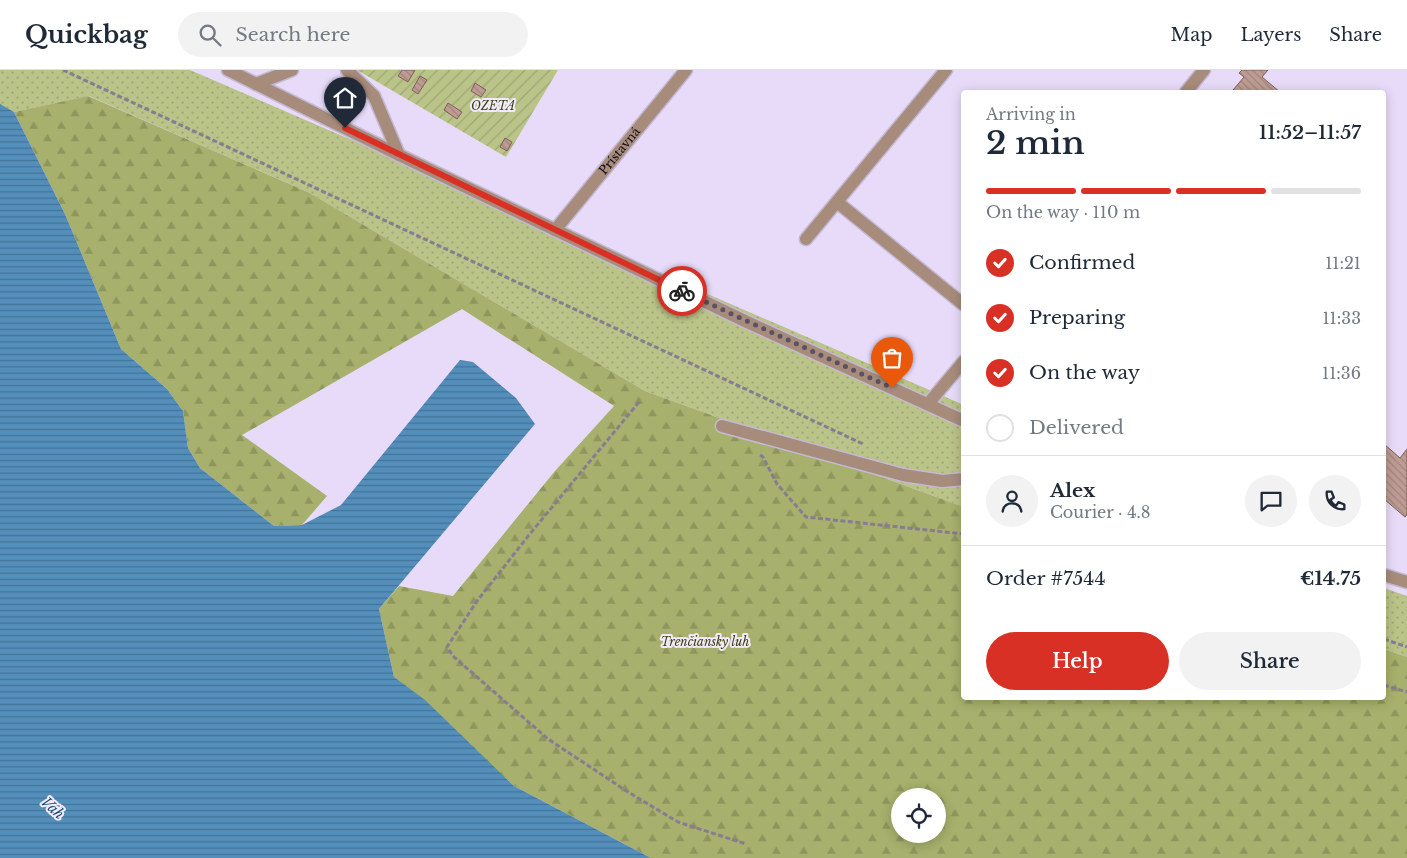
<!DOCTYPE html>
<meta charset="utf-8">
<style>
:root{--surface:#fff;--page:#f2f2f3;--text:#1f2937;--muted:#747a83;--line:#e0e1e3;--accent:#d93025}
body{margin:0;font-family:"Libre Baskerville",serif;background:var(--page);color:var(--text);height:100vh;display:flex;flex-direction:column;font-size:19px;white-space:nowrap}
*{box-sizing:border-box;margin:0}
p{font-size:16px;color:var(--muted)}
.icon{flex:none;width:28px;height:28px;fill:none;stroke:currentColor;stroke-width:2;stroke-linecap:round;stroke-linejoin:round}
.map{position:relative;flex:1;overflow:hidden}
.panel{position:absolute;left:961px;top:20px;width:425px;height:610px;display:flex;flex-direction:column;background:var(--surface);border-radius:5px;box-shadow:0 2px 12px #0003}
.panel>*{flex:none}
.controls{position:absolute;left:891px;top:718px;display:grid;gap:10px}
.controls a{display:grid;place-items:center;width:55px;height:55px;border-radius:50%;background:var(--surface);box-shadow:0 2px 12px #0003;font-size:25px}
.pin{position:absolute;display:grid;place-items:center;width:42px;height:42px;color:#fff;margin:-51px -21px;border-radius:50% 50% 50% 0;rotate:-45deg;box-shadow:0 0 5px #0007}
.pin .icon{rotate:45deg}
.courier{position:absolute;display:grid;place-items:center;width:50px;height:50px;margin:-25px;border:4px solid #d93025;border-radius:50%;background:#fff;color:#222;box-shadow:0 1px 6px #0007}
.headline em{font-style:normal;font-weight:600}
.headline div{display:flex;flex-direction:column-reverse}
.headline{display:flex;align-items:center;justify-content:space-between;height:85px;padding:0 25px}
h1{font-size:32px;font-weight:600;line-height:38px}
.bar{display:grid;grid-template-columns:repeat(4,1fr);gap:8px 5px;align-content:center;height:60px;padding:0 25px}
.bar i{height:6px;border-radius:4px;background:var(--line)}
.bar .selected{background:var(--accent)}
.bar p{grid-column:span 4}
.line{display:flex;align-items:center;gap:12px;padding:0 25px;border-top:1px solid var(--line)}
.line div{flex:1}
.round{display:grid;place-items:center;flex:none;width:52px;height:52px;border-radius:26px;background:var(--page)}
ol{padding:0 25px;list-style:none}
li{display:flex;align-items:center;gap:15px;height:55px}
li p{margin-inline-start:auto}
li .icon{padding:5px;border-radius:50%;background:var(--accent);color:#fff;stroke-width:4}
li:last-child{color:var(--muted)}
li i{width:28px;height:28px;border:2px solid var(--line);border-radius:50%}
.primary-button{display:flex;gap:10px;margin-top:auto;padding:10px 25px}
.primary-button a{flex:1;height:58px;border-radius:30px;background:var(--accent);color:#fff;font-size:20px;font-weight:600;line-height:58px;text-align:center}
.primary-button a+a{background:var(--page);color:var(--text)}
header{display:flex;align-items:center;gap:30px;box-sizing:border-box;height:70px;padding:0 25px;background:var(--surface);border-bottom:1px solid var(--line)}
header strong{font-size:24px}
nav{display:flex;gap:28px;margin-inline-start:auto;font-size:18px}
.search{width:350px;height:45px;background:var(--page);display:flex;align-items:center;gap:12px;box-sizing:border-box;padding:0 18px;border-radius:28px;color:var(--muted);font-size:19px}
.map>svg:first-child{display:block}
.grass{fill:url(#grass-dots)}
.forest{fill:url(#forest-firs);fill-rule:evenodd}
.garden{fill:url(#garden-furrows)}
.water{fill:url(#water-rules)}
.building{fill:url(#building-back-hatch);stroke:#7e5f56}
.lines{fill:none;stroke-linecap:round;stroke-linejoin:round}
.lane-casing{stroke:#c4b9d4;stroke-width:15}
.street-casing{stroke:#c4b9d4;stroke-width:15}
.path{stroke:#857d92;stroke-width:3;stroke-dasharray:5 2.5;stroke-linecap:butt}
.lane{stroke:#a78c7b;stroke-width:12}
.street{stroke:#a78c7b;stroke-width:12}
.done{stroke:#595264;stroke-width:5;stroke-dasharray:0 9}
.route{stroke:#d93025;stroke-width:6}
.labels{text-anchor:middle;stroke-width:4;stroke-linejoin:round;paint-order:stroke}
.park-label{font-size:12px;font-style:italic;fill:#3b410c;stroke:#f2ebfd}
.street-label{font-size:12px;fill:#0d0913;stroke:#f2ebfd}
.water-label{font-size:14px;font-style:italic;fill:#1c4968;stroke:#f2ebfd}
</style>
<header>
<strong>Quickbag</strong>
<div class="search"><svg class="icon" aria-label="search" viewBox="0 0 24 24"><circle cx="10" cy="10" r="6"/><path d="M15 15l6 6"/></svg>Search here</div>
<nav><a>Map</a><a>Layers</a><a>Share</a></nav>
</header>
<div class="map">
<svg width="1407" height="788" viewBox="0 0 1407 788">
<defs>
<pattern id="grass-dots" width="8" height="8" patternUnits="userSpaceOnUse" patternTransform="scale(1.25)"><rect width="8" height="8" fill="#bac388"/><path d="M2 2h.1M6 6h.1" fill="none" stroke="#9fa674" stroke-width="1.8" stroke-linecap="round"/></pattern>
<pattern id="forest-firs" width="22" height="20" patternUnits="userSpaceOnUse" patternTransform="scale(1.25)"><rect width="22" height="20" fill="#a7b06c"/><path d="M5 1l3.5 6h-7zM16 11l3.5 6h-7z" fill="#8f965d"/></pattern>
<pattern id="garden-furrows" width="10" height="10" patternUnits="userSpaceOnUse" patternTransform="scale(1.25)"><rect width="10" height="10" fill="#bac388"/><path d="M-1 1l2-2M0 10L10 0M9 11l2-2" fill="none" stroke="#9fa674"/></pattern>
<pattern id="water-rules" width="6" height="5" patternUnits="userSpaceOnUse" patternTransform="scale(1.25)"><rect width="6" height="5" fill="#548fbb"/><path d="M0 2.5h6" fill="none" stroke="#447397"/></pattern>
<pattern id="building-back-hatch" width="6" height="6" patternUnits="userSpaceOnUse" patternTransform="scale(1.25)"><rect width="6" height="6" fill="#be9c93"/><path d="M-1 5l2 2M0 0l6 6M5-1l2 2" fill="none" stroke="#a2857e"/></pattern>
</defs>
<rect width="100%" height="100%" fill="#e7dbf9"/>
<path class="grass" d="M 0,0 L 190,0 L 964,335 L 964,437 L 645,321 L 308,122 L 89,26 L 14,42 L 0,35 Z
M 1384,518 L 1407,526 L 1407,587 L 1384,579 Z"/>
<path class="forest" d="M 88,26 L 308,122 L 645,321 L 964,437 L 964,628 L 1384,628 L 1384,579 L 1407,587 L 1407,788 L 651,788 L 514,716 L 394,607 L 379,539 L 399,516 L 453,526 L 555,401 L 614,336 L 462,239 L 242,365 L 327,426 L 302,455 L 274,456 L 200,398 L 188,378 L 183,341 L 167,319 L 121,279 L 65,144 L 14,42 ZM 900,726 L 938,726 L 938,764 L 900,764 Z"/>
<path class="garden" d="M 357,0 L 558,0 L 506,87 Z"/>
<path class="water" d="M 0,34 L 14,42 L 65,144 L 121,279 L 167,319 L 183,341 L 188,378 L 200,398 L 274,456 L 302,455 L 341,435 L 460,290 L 473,292 L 516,328 L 535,354 L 379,539 L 394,607 L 425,630 L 514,716 L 651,788 L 0,788 Z"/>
<path class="building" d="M 402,0 L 415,0 L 408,12 L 398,6 Z
M 1242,0 L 1268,0 L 1262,7 L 1280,22 L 1236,22 L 1233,20 L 1244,7 L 1239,3 Z
M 420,6 L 427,10 L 418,24 L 412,20 Z
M 475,13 L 486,20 L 481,27 L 471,21 Z
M 448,33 L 462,42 L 457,49 L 444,40 Z
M 505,68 L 512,72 L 507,81 L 500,77 Z
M 1384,374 L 1400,388 L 1407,379 L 1407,445 L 1405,447 L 1384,429 Z"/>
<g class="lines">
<defs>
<path id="lane" d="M 347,0 L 374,26 L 399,85
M 256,14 L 292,0
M 722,356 L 903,405 L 942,411 L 964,409"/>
<g id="street">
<path d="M 228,0 L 399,85 L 747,252 L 964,351"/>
<path d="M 1186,22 L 1204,0"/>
<path d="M 837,132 L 964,235"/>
<path id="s1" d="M 555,160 L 686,0"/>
<path d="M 806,169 L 946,0"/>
<path d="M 928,334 L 964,291"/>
<path d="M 1384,505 L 1407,512"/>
</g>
</defs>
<use href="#lane" class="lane-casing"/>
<use href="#street" class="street-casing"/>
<path class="path" d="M 63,0 L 863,374
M 639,332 L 529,465 L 477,531 L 447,577 L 454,587 L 548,669 L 628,722 L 678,752 L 746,774
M 760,385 L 763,387 L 777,414 L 806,447 L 964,464
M 1384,569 L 1407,577
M 1384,615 L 1407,622"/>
<use href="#lane" class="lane"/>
<use href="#street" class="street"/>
</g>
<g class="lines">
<path class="done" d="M 682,221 L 892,318"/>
<path class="route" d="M 345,58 L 682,221"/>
</g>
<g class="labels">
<g class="park-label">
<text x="493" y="40">OZETA</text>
<text x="705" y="576">Trenčiansky luh</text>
</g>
<g class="street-label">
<text dy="4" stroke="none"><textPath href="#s1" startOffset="102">Prístavná</textPath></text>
</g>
<g class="water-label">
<text transform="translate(53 738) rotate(43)" y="5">Váh</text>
</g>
</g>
</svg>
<div class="controls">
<a><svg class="icon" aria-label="locate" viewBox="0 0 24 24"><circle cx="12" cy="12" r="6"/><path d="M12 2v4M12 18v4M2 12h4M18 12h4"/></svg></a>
</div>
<div class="pin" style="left:892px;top:318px;background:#ea580c"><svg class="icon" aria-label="bag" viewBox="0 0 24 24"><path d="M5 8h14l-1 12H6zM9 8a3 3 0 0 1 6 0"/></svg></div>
<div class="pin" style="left:345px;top:58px;background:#1f2937"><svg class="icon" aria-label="home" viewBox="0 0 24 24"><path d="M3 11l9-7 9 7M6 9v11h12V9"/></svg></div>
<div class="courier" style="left:682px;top:221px"><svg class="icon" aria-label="bike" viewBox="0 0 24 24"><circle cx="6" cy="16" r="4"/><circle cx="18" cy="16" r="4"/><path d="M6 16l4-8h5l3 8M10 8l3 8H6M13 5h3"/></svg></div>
<section class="panel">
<div class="headline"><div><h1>2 min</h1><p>Arriving in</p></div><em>11:52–11:57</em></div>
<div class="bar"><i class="selected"></i><i class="selected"></i><i class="selected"></i><i></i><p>On the way · 110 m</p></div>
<ol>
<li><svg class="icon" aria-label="check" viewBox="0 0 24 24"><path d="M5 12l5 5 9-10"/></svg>Confirmed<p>11:21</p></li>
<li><svg class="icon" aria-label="check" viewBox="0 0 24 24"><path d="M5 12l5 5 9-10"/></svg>Preparing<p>11:33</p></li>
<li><svg class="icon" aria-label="check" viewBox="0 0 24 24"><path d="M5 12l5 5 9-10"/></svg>On the way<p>11:36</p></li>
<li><i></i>Delivered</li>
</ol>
<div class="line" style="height:90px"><a class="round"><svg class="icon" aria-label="person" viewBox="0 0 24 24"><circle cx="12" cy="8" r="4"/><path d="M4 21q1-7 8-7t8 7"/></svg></a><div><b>Alex</b><p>Courier · 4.8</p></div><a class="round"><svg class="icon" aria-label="chat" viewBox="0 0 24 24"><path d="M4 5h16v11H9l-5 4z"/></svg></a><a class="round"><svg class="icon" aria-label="phone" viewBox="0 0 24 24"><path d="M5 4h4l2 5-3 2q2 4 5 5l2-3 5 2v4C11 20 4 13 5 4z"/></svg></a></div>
<div class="line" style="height:65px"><div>Order #7544</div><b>€14.75</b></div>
<div class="primary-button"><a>Help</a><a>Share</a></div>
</section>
</div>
